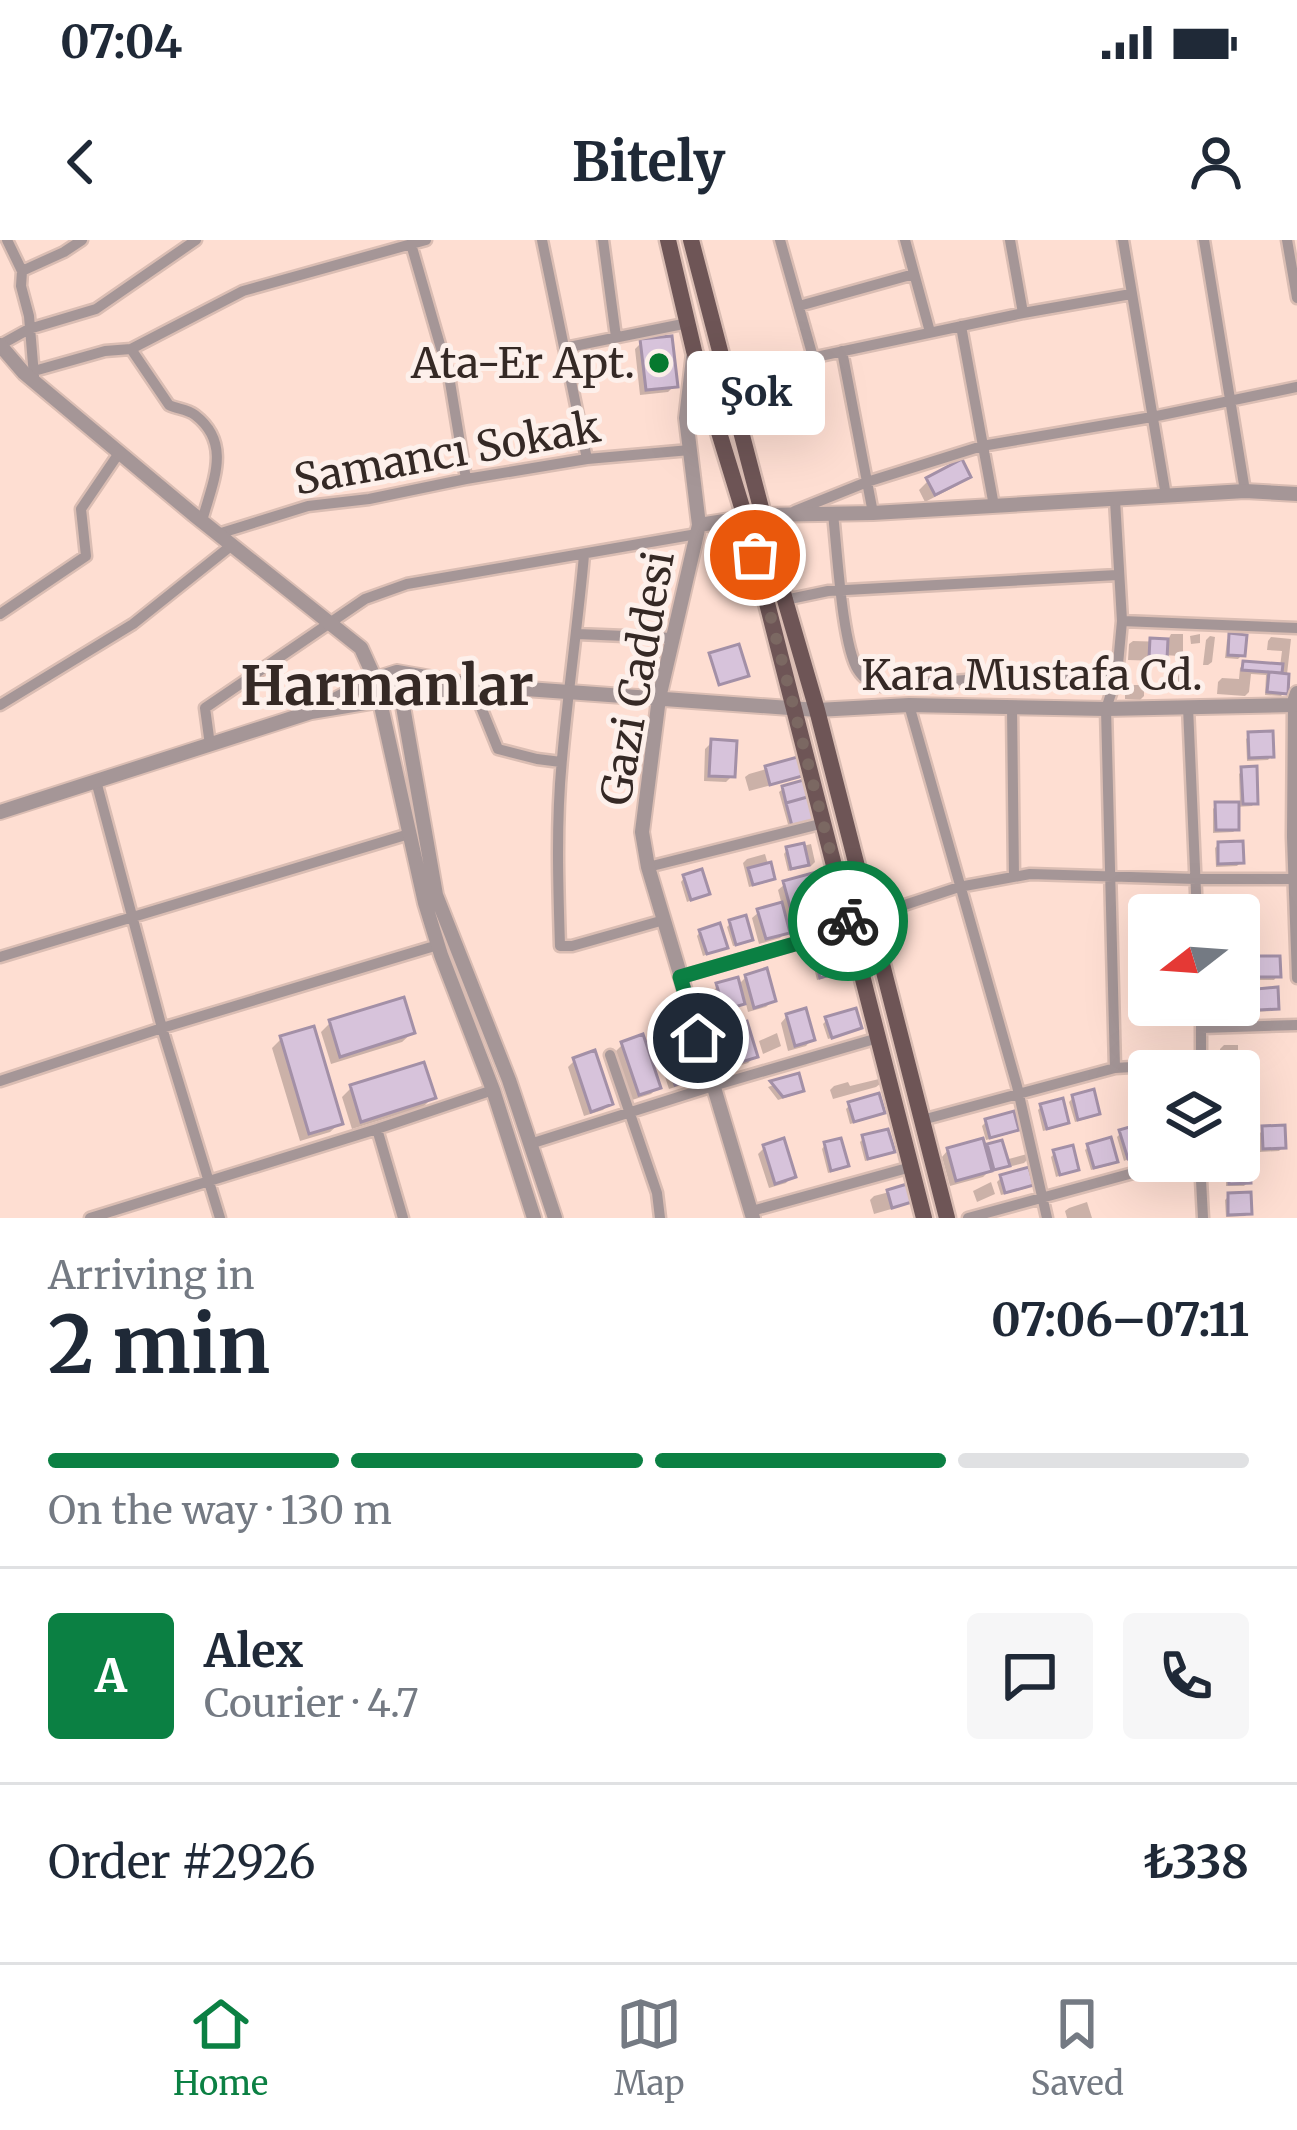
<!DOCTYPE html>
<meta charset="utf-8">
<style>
:root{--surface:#fff;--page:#f6f6f7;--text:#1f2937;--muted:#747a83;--line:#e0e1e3;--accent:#0b8043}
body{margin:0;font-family:Merriweather,serif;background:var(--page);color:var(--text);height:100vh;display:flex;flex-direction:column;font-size:45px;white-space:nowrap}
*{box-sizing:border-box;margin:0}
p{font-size:39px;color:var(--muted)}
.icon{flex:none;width:66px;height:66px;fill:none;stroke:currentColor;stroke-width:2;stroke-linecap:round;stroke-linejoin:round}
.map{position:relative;height:978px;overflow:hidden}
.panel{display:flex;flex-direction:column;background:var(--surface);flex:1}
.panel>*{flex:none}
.needle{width:78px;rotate:253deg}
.fabs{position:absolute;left:1128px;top:654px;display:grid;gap:24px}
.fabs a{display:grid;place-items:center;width:132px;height:132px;border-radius:12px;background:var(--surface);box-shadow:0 12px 48px #0002;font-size:60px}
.pin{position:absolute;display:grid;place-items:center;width:102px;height:102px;color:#fff;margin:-51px;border:6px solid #fff;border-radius:50%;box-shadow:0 3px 12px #0007}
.courier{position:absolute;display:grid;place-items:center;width:120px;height:120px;margin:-60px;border:9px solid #0b8043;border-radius:50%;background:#fff;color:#222;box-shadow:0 3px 15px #0007}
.bubble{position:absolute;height:84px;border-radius:12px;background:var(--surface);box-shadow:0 12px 48px #0002;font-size:39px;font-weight:700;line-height:84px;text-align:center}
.headline em{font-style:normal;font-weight:700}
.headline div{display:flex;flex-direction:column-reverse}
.headline{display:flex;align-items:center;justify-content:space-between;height:204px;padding:0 48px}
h1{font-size:78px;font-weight:700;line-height:90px}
.bar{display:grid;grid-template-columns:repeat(4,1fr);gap:18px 12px;align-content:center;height:144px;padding:0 48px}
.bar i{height:15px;border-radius:9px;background:var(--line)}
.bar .active{background:var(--accent)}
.bar p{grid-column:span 4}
.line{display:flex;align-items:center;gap:30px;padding:0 48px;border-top:3px solid var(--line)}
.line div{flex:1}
.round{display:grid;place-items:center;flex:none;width:126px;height:126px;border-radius:12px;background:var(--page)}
.status{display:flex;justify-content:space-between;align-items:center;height:84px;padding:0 60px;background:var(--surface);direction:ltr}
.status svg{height:33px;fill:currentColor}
header{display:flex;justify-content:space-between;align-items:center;height:156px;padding:0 48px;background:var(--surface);font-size:54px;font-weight:700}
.dock{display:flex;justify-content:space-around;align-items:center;height:168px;border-top:3px solid var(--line);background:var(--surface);font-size:33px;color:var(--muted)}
.dock a{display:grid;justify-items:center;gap:6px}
.dock .active{color:var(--accent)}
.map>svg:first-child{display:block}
.shadow{fill:#0003}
.building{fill:#d7c3db;stroke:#a390a7;stroke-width:3}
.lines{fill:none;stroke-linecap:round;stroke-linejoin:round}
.minor-casing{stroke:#dabdb3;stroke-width:15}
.tertiary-casing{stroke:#dabdb3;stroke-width:18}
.primary-casing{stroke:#dabdb3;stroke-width:21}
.minor{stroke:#a59697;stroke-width:10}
.tertiary{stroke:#a59697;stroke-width:14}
.primary{stroke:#6e5556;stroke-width:16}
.done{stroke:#7b6862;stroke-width:12;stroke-dasharray:0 21.6}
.route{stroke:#0b8043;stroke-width:15}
.poi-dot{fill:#077a30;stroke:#fdf0eb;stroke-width:4.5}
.labels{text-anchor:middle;stroke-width:10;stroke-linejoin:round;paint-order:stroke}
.poi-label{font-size:42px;fill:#352925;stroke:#fdf0eb;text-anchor:end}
.street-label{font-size:42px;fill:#352925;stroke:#fdf0eb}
.district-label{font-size:54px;font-weight:bold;fill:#352925;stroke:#fdf0eb}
</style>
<div class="status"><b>07:04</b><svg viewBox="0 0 49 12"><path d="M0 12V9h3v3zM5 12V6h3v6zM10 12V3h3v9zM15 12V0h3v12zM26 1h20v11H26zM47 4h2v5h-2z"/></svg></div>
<header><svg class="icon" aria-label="back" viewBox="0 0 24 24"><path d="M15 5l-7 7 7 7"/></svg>Bitely<svg class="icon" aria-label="person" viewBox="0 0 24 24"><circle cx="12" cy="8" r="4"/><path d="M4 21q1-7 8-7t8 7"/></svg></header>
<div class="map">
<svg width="1297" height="978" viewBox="0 0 1297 978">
<rect width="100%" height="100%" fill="#feded2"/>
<path class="shadow" d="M 642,102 L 674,146 L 668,152 L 640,155 L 635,109 Z
M 968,236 L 958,245 L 925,262 L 919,250 L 928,241 Z
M 1171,394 L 1183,394 L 1183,412 L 1179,416 L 1164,415 L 1160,421 L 1128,420 L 1129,404 L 1133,401 L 1167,402 Z
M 1200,394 L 1200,403 L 1191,404 L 1190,396 Z
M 1210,396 L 1215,397 L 1212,422 L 1208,425 L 1203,425 L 1206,400 Z
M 1230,396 L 1242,415 L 1238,419 L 1225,418 L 1227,400 Z
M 1271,397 L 1291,399 L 1285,452 L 1281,456 L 1265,455 L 1266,435 L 1251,434 L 1249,452 L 1245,456 L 1217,454 L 1218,442 L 1222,438 L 1239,439 L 1240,428 L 1244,424 L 1280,427 L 1282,411 L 1267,410 L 1268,401 Z
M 1172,431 L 1185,431 L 1185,441 L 1181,445 L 1168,444 L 1168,434 Z
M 1129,445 L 1144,445 L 1144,456 L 1140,460 L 1125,459 L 1125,448 Z
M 1250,495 L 1271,516 L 1268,520 L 1247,521 L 1246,499 Z
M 712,502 L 732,536 L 726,542 L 704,541 L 705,509 Z
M 798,520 L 802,534 L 799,538 L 749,551 L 745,537 L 749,534 Z
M 1243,530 L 1255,562 L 1252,566 L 1236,567 L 1237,589 L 1233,592 L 1213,593 L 1213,569 L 1216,565 L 1240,565 L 1239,534 Z
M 783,549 L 814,579 L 789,588 L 779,552 Z
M 811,604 L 815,622 L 811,626 L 788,631 L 784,614 L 787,610 Z
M 1219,604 L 1241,622 L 1237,626 L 1216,627 L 1215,608 Z
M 765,614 L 772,638 L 768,642 L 749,647 L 743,623 L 747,619 Z
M 684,638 L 707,653 L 687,662 L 681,642 Z
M 785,644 L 826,686 L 822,690 L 794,697 L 791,687 L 780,698 L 759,704 L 752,678 L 759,672 L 782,665 L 778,650 Z
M 731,683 L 750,699 L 746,703 L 733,706 L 727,687 Z
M 700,692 L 724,707 L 703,716 L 697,696 Z
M 1256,719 L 1277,736 L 1274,740 L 1253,740 L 1252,723 Z
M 816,720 L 845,730 L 841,733 L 817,740 L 813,723 Z
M 746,737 L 773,760 L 766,767 L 748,772 L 745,760 L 738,767 L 720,772 L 714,750 L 718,746 L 737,746 Z
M 1239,751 L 1241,773 L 1238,777 L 1221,778 L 1221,765 L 1239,765 Z
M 1258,752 L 1276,767 L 1272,771 L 1255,772 L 1254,755 Z
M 787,776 L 812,799 L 806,806 L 788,811 L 781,783 Z
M 827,780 L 859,787 L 855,791 L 828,799 L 823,784 Z
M 330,783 L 412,793 L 402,802 L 331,824 L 321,792 Z
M 729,790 L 755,816 L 748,823 L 732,828 L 722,796 Z
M 777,793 L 781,806 L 763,814 L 759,801 Z
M 659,794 L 695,836 L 688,843 L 669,849 L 653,800 Z
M 281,799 L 340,883 L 330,892 L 300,901 L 272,808 Z
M 623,804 L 658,847 L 651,854 L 632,860 L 616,811 Z
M 1224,805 L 1238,805 L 1238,821 L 1234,824 L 1221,825 L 1220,809 Z
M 574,821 L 610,863 L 603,870 L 584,876 L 568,827 Z
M 1239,833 L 1245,833 L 1246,845 L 1242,849 L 1239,849 Z
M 797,837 L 801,850 L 797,854 L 778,860 L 768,847 Z
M 879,839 L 880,844 L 876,847 L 833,859 L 830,850 L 834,846 L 848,842 L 850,846 Z
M 1149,847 L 1149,872 L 1144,872 L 1143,853 Z
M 351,848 L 432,858 L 423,867 L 352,889 L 342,857 Z
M 1073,858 L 1097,873 L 1093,877 L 1075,882 L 1069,862 Z
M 1239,858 L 1247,858 L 1248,877 L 1244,880 L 1239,881 Z
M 850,865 L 882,872 L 878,876 L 850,884 L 846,869 Z
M 1042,866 L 1066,883 L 1062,886 L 1043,891 L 1038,870 Z
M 986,882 L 1015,889 L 1012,893 L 986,900 L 982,886 Z
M 1264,889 L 1283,907 L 1279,911 L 1260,912 L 1260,893 Z
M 1239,892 L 1247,892 L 1247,909 L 1244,913 L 1239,913 Z
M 1121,893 L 1145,912 L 1124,921 L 1117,897 Z
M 864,898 L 891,911 L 887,915 L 865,921 L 860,902 Z
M 825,905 L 845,926 L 842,929 L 828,933 L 822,909 Z
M 1089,906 L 1115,921 L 1111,925 L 1091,930 L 1085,910 Z
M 765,907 L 792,936 L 786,943 L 769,948 L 758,914 Z
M 989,907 L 1005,920 L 1027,914 L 1028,919 L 1024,923 L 990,932 L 990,930 L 983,937 L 950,946 L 942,917 L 948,910 L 984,912 Z
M 1055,913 L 1076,929 L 1056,937 L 1051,917 Z
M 1229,924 L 1248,942 L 1244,946 L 1226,946 L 1226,928 Z
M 1001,938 L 1031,944 L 1027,948 L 1001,955 L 997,942 Z
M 991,942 L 995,954 L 977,962 L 973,951 Z
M 905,948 L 909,962 L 905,965 L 874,974 L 870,960 L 874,956 Z
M 1229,956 L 1249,972 L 1245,976 L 1226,977 L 1225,960 Z
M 1087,962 L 1092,978 L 1067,978 L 1065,971 L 1069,968 Z"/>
<path class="building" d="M 672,96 L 678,147 L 646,150 L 640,99 Z
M 962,219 L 971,237 L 935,255 L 926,238 Z
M 1229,393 L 1247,395 L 1245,416 L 1228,415 Z
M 1150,398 L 1168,399 L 1167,419 L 1149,418 Z
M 739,404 L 749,436 L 719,445 L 709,413 Z
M 1243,421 L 1283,424 L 1282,433 L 1242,430 Z
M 1269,432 L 1289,434 L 1288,454 L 1267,452 Z
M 1273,491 L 1274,517 L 1249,518 L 1248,492 Z
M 711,499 L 737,501 L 735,537 L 709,536 Z
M 801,516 L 806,535 L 770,545 L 765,526 Z
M 1257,526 L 1258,564 L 1243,564 L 1241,527 Z
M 807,539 L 811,556 L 786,563 L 782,546 Z
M 811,556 L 817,580 L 792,586 L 786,563 Z
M 1215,562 L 1239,562 L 1239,590 L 1216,590 Z
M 1243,601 L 1244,623 L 1218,624 L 1218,602 Z
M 804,603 L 809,625 L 791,629 L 786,607 Z
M 771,622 L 775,639 L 753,645 L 748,628 Z
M 702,629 L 710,654 L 691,660 L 683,635 Z
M 816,632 L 827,676 L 795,685 L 783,641 Z
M 782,662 L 790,693 L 766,699 L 757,669 Z
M 746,675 L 753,700 L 736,705 L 729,680 Z
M 827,676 L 830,687 L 797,695 L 795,685 Z
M 720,683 L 728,708 L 707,714 L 699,690 Z
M 843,709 L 848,730 L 820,738 L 815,717 Z
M 1255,716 L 1280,716 L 1281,737 L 1255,737 Z
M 767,728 L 776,761 L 754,768 L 745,735 Z
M 738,737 L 745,764 L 724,770 L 716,743 Z
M 1278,747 L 1279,769 L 1258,770 L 1256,749 Z
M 404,757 L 415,793 L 340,817 L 329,780 Z
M 806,768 L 815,800 L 795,806 L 786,774 Z
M 856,768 L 862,788 L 832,798 L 825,777 Z
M 747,781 L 758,817 L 738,823 L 727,787 Z
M 680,783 L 698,837 L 675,845 L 658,791 Z
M 314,786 L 343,884 L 309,894 L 280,796 Z
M 643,794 L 661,848 L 639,855 L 621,802 Z
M 595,810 L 613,864 L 591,872 L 573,818 Z
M 424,822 L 436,858 L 361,882 L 350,845 Z
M 799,833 L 804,851 L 783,857 L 770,841 Z
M 1094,849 L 1100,874 L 1078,880 L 1072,855 Z
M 879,853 L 885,873 L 854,882 L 848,862 Z
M 1063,858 L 1069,883 L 1047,889 L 1040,864 Z
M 1014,871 L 1019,890 L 990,898 L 985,879 Z
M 1140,884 L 1148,913 L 1128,919 L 1119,890 Z
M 1285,885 L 1286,908 L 1263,909 L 1262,886 Z
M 888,889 L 895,912 L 868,919 L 862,895 Z
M 1111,897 L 1118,922 L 1094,928 L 1087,904 Z
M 784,898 L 796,937 L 775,944 L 763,905 Z
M 841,898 L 849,926 L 831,931 L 824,902 Z
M 983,898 L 992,931 L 956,941 L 947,908 Z
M 1002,900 L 1010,926 L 994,930 L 987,904 Z
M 1073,905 L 1079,930 L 1060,935 L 1053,910 Z
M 1250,920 L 1251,943 L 1229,944 L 1228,921 Z
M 1029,927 L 1034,945 L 1005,953 L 1000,935 Z
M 907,944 L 912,962 L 892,968 L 887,950 Z
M 1251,952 L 1252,974 L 1228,975 L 1228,953 Z"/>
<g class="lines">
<defs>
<path id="minor" d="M 7,0 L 22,31 L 21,46 L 29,76 L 34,136
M 542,0 L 587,219
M 603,0 L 616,97
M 780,0 L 813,117
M 905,0 L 930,92
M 1010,0 L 1023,73
M 1123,0 L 1166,256
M 1204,0 L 1245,251
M 1287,0 L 1297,58
M 411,4 L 449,136 L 466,239
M 22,31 L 64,12 L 82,0
M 799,66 L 914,34
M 961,86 L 994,266
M 0,105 L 29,89 L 96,69 L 196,0
M 564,108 L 688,83
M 131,109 L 169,165 C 177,169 187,169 195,175 C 233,204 212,243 202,281
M 842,111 L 873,273
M 34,131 L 105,111 L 131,109 L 243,51 L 426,0
M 726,136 L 1023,73 L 1131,54
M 795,271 L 867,242 L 982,206 L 1152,177 L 1297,147
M 833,274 C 837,308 842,405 858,430 C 864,440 872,443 882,446 L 1050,434 L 1117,435
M 218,294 L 308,266 L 369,259 L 466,239 L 587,219 L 690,210
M 584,315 C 578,383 568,451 562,519 C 556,581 558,644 560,706 L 572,706 L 664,680
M 785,360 L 828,351 L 1117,335
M 0,374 L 86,316 L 81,269 L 119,213
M 1122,381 L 1297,388
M 577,394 L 673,398
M 472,445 L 498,509 L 537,519 L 561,522
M 0,465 L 133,384 L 232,305
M 909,465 L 1017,846 L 1047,978
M 1293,465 L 1292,597 L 1297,738
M 1012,467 L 1014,637
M 1188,467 L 1197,675
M 210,505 L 205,468 L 365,359 L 407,344 L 697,294
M 96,541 L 162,788 L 220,978
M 648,627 L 824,583
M 868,677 L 959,647 L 1030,634 L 1196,639 L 1297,639
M 0,717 L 409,594
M 680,737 L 850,688
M 1202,788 L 1297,785
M 610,815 L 657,953 L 660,978
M 1115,828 L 1106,469 L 1117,435 L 1122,381 L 1115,260
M 1201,831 L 1201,765
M 0,841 L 162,788 L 438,705
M 922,880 L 1115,828 L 1201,823
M 377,889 L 403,978
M 530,904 L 713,846 L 878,798
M 1200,921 L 1203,978
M 752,971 L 911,927
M 90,978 L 377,889 L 493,850
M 968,978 L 1177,921"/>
<path id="tertiary" d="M 0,105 L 24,133 L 194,275 L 361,408 L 375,439 L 425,663 L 441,715 L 493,850 L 534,978
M 693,118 L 686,178 L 699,285 L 659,458 L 642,592 L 648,627 L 753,978
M 699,285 L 763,275 L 873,273 L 1245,251 L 1297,254
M 397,432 L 436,655 L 509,840 L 555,978
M 311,472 L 375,439 L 397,432 L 472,445 L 817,470 L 909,465 L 1106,469 L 1293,465 L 1297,453
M 0,572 L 311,472 L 461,447"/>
<path id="primary" d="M 668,0 L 694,111 L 745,277 L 924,978
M 691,0 L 785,360 L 817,470 L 947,978"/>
</defs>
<use href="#minor" class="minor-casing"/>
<use href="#tertiary" class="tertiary-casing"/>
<use href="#primary" class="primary-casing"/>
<use href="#minor" class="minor"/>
<use href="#tertiary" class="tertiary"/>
<use href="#primary" class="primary"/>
</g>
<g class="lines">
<path class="done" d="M 755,315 L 848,681"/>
<path class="route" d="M 698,798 L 680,737 L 850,688 L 848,681"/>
</g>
<circle class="poi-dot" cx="659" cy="123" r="12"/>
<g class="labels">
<g class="poi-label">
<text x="635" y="138">Ata-Er Apt.</text>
</g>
<g class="street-label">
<text transform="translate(447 213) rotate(-10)" y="15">Samancı Sokak</text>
<text x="1032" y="450">Kara Mustafa Cd.</text>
<text transform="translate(637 438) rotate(-80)" y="15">Gazi Caddesi</text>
</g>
<g class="district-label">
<text x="387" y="465">Harmanlar</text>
</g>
</g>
</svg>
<div class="fabs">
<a><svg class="needle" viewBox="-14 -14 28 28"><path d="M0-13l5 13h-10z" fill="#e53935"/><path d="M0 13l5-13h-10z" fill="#747a83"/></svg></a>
<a><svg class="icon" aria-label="layers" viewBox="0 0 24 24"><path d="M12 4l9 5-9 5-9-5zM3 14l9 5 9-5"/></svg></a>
</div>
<div class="pin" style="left:755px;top:315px;background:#ea580c"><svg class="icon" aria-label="bag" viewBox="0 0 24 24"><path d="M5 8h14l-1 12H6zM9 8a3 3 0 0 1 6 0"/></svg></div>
<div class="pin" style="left:698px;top:798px;background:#1f2937"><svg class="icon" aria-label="home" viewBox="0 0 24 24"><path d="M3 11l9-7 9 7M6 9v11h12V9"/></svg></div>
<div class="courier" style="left:848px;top:681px"><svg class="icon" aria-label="bike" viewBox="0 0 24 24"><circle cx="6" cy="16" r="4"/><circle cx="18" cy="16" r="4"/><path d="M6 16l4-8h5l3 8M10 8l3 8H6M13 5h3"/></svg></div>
<div class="bubble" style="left:687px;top:111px;width:138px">Şok</div>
</div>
<section class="panel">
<div class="headline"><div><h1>2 min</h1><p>Arriving in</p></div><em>07:06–07:11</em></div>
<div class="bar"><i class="active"></i><i class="active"></i><i class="active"></i><i></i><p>On the way · 130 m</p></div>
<div class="line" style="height:216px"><b class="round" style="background:var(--accent);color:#fff">A</b><div><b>Alex</b><p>Courier · 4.7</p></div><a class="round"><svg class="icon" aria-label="chat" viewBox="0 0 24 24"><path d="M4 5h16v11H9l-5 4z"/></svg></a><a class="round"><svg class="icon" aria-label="phone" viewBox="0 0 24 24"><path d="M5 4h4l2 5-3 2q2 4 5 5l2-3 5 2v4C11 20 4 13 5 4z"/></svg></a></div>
<div class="line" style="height:156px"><div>Order #2926</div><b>₺338</b></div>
</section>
<nav class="dock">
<a class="active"><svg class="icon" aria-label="home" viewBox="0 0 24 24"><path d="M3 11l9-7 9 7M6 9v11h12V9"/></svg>Home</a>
<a><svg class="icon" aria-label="map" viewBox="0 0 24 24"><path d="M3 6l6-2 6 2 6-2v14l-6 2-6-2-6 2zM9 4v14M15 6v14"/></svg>Map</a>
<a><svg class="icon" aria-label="saved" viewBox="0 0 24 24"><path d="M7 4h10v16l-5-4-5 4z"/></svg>Saved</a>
</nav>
